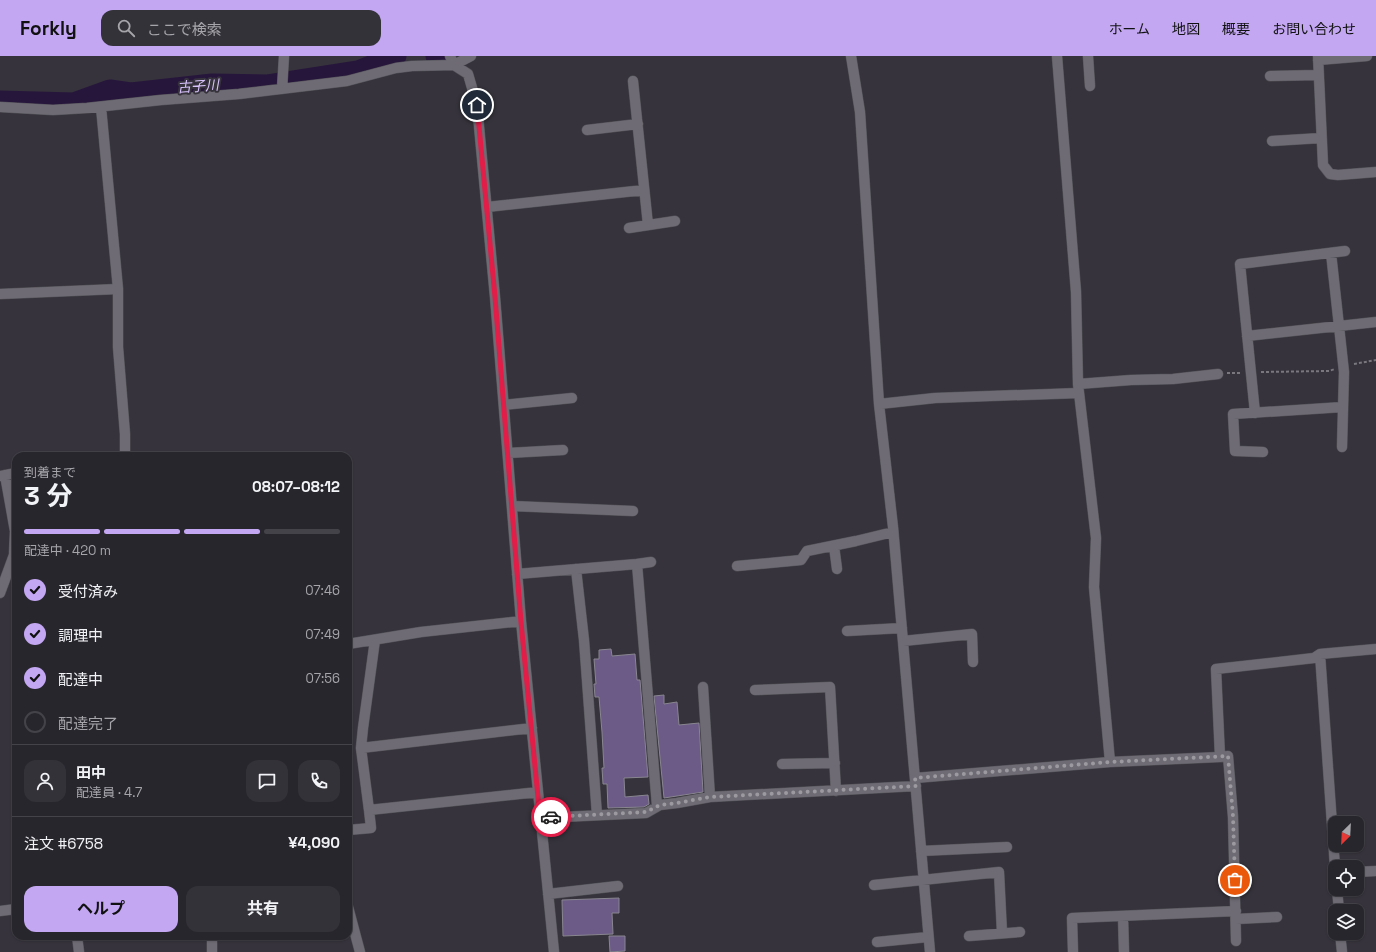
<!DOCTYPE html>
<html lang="ja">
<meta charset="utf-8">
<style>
:root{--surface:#28262d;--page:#343239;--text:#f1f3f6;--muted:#a5a5aa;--line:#444349;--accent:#c3a7f2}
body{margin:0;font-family:"Space Grotesk","Noto Sans JP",sans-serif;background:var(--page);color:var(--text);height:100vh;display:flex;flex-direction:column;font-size:15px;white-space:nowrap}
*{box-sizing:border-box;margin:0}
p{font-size:13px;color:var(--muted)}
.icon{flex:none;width:22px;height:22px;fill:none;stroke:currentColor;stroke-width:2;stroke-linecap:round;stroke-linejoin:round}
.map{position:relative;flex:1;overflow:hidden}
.panel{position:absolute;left:12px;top:396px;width:340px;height:488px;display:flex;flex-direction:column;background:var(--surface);border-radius:12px;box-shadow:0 1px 3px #0004,0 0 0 1px var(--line)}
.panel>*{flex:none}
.needle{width:26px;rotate:204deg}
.tools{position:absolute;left:1328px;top:760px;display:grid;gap:8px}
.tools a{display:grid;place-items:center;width:36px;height:36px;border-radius:8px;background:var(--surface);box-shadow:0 1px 3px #0004,0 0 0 1px var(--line);font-size:20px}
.pin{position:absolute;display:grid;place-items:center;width:34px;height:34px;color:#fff;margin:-17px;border:2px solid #fff;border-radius:50%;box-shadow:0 1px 4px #0007}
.courier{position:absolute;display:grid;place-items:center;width:40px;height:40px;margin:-20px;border:3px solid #e11d48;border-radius:50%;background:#fff;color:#222;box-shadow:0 1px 5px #0007}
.head em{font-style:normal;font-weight:700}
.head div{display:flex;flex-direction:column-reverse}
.head{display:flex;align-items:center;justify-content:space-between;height:68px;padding:0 12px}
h1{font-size:26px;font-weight:700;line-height:30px}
.bar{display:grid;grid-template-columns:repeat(4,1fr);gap:6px 4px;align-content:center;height:48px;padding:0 12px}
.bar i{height:5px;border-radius:3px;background:var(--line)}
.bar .selected{background:var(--accent)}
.bar p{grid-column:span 4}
.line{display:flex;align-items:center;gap:10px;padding:0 12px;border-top:1px solid var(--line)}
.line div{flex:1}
.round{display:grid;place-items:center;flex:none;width:42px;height:42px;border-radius:12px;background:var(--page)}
ol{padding:0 12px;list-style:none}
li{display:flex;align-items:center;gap:12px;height:44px}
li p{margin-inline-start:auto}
li .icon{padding:4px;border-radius:50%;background:var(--accent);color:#111;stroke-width:4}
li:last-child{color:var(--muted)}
li i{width:22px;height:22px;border:2px solid var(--line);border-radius:50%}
.action{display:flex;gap:8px;margin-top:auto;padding:8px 12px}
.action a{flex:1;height:46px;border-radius:12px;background:var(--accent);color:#111;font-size:16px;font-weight:700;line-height:46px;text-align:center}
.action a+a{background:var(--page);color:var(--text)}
header{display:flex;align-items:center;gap:24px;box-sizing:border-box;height:56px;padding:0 20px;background:var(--accent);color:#111}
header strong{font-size:19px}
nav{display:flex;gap:22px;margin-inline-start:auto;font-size:14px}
.search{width:280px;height:36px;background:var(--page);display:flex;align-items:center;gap:10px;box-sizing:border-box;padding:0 14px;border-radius:12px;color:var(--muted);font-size:15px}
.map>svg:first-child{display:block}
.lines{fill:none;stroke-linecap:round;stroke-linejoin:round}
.river{stroke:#27163c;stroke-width:21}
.building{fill:#6b5b86;stroke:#898690}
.minor-casing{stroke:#545259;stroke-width:11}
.path{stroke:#7a777e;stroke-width:2;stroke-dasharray:3 2;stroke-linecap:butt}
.minor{stroke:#6e6b74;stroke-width:10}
.done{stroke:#9c9aa0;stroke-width:4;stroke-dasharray:0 7.2}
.route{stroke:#e11d48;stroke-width:5}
.labels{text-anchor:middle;stroke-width:4;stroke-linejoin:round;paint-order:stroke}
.water-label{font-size:14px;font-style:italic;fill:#d8c3fc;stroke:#36333c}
</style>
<header>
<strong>Forkly</strong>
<div class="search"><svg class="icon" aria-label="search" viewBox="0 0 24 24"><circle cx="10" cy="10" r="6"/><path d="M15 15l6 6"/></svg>ここで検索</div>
<nav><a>ホーム</a><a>地図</a><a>概要</a><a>お問い合わせ</a></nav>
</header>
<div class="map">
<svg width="1376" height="896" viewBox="0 0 1376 896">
<rect width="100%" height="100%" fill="#36333c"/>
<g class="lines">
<path class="river" d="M 436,0 L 441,2 L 445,0
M 0,45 L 74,47 L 110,34 L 131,37 L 212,28 L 268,29 L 358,15 L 396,0"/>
</g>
<path class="building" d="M 611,593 L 612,600 L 635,598 L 637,624 L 640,624 L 648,721 L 624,722 L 625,741 L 648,739 L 649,748 L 644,751 L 608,752 L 607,728 L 603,728 L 602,712 L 604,712 L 602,676 L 599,641 L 595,641 L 594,628 L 596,628 L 594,603 L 599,603 L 599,594 Z
M 664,639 L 664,648 L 677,646 L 679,669 L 699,667 L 703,736 L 664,742 L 654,640 Z
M 619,842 L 619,857 L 612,857 L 613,878 L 563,880 L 562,844 Z
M 609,880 L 625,880 L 625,895 L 610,896 Z"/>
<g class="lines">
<defs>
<path id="minor" d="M 450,0 L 454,9 L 468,18 L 477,49 L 495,241 L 521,565 L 554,896
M 851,0 L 860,56 L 879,348 L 893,471 L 930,896
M 1057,0 L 1076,236 L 1078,328 L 1096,482 L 1094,531 L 1110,706
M 1088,0 L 1090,30
M 1318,0 L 1323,109 L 1330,118 L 1338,119 L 1376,116
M 1318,4 L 1367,0
M 1270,20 L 1318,19
M 633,25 L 648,169
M 282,33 L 284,0
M 0,51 L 53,54 L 87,52 L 161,44 L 239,38 L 347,25 L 396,12 L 412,10 L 454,9 L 471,0
M 101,51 L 118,233 L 118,291 L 125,378 L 125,400
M 587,74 L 638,68
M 1272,85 L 1321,82
M 487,151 L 644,134
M 629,172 L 675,165
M 1331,197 L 1344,316 L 1342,391
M 0,238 L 118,233
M 1247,280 L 1376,266
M 1078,328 L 1131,324 L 1173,323 L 1218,318
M 879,348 L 935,342 L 1079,337
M 504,349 L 572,342
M 1255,357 L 1240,208 L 1345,195
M 1263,396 L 1235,395 L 1233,358 L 1343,351
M 508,397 L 563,394
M 0,420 L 16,417
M 512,450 L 633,455
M 834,490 L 837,513
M 637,508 L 651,506
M 737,510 L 801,504 L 807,495 L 856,485 L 893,476
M 576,513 L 584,584 L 597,759
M 517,518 L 637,508 L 657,750
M 0,537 L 14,499 L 15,475 L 5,419
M 847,575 L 902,572
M 903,585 L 972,578 L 973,606
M 348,588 L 421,576 L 521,565
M 1320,598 L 1335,811
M 703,631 L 710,741
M 755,634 L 830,631 L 836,735
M 361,692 L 532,672
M 1220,701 L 1228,700 L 1233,761 L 1236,885
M 782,708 L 835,707
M 915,722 L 1110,706 L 1220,701 L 1216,613 L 1314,602 L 1320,598 L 1376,593
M 369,754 L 361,692 L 363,672 L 375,584
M 541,762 L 646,757 L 660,749 L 677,747 L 710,741 L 916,730
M 348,774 L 371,772 L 369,754 L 538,736
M 921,795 L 1007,791
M 1357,816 L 1376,815
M 874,829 L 999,816 L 1002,877
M 1337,833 L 1339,855
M 548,838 L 618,830
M 348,851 L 360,896
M 0,855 L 16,853
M 1123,860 L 1124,896
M 1236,863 L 1277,861
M 1340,877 L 1342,896
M 77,880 L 79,896
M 212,880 L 212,896
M 969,880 L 1020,876
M 877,886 L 928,881
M 1073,896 L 1072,862 L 1236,855"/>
</defs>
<use href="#minor" class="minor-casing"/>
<path class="path" d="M 1354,308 L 1376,304
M 1261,316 L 1329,315 L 1335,313
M 1227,317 L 1241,317"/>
<use href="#minor" class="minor"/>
</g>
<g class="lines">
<path class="done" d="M 551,761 L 646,756 L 660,749 L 677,747 L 710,741 L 916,730 L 915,722 L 1110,706 L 1228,700 L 1233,760 L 1235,824"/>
<path class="route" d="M 477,49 L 495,241 L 521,566 L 540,762 L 551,761"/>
</g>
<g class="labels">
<g class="water-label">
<text transform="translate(198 30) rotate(-4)" y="5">古子川</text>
</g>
</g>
</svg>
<div class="tools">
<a><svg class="needle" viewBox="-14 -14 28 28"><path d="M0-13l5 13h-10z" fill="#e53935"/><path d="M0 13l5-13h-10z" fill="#a5a5aa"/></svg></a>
<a><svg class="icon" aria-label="locate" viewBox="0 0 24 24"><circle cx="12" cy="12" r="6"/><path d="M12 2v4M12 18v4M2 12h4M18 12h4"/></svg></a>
<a><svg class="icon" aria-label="layers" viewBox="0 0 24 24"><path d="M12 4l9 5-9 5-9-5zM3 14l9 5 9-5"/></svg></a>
</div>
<div class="pin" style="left:1235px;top:824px;background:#ea580c"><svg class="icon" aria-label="bag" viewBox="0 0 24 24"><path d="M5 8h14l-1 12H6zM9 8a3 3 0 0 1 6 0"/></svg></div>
<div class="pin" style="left:477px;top:49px;background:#1f2937"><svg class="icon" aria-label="home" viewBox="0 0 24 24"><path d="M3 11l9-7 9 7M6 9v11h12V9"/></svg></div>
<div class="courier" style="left:551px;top:761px"><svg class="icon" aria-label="car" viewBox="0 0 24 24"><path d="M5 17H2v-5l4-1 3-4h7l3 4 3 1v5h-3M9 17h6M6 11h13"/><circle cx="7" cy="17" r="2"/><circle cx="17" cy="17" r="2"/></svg></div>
<section class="panel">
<div class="head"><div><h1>3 分</h1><p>到着まで</p></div><em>08:07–08:12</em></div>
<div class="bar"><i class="selected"></i><i class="selected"></i><i class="selected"></i><i></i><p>配達中 · 420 m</p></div>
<ol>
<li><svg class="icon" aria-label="check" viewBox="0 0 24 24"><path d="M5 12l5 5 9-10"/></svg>受付済み<p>07:46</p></li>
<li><svg class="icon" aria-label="check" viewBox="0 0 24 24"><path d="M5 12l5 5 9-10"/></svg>調理中<p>07:49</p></li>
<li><svg class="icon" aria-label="check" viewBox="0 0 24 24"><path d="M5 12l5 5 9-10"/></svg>配達中<p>07:56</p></li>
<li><i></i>配達完了</li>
</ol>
<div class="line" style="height:72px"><a class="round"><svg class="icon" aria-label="person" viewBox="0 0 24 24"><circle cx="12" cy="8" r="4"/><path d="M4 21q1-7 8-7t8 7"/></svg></a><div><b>田中</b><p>配達員 · 4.7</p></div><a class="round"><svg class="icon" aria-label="chat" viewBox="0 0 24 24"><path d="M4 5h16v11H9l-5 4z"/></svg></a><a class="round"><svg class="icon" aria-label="phone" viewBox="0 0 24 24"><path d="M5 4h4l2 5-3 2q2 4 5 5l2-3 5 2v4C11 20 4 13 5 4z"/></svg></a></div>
<div class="line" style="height:52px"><div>注文 #6758</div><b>¥4,090</b></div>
<div class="action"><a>ヘルプ</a><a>共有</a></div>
</section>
</div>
